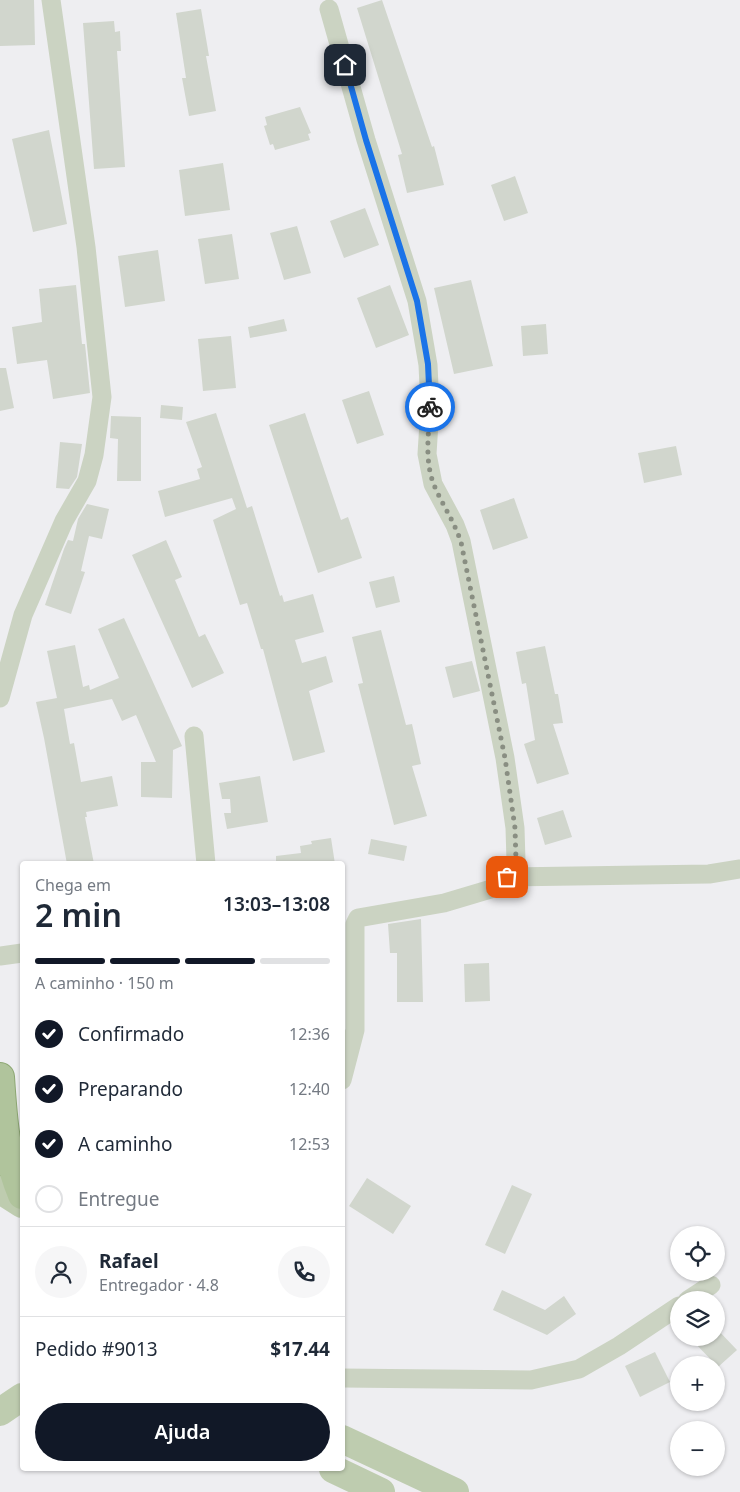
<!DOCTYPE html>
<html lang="pt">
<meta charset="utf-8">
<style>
:root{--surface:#fff;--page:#f6f6f7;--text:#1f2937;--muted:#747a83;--line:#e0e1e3;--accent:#111827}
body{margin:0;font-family:"Noto Sans",sans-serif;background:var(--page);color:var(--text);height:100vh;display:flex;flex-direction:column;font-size:19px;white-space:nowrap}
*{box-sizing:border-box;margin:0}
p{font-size:16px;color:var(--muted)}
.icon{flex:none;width:28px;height:28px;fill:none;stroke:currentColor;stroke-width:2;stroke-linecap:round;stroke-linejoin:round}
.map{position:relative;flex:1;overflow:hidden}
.sheet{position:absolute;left:20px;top:861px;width:325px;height:610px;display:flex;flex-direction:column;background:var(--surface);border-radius:5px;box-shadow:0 1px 4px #0004}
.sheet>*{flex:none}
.tools{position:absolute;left:670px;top:1226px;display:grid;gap:10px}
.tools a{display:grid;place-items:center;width:55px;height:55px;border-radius:50%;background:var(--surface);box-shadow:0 1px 4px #0004;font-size:25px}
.pin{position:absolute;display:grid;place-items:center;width:42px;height:42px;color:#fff;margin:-21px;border-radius:10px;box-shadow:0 2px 8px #0006}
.courier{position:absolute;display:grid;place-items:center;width:50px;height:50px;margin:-25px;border:4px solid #1a73e8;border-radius:50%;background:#fff;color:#222;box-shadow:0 1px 6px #0007}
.summary em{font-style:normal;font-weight:600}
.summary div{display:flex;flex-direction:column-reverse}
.summary{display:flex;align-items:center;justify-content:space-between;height:85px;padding:0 15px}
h1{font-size:32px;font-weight:600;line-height:38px}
.bar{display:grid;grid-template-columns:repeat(4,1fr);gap:8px 5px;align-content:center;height:60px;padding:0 15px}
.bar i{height:6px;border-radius:4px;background:var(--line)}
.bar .current{background:var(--accent)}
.bar p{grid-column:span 4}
.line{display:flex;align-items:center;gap:12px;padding:0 15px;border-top:1px solid var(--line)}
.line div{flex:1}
.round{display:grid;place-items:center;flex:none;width:52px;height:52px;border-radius:26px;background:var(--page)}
ol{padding:0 15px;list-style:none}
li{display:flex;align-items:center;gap:15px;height:55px}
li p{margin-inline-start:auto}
li .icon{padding:5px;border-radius:50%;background:var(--accent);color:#fff;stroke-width:4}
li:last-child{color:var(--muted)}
li i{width:28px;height:28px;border:2px solid var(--line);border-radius:50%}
.primary-button{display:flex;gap:10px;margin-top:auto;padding:10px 15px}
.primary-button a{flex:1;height:58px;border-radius:30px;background:var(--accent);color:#fff;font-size:20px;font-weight:600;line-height:58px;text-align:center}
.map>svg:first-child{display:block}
.building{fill:#d1d6cd}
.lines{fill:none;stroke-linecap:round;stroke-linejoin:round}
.trunk-casing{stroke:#8da773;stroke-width:30}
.minor{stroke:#cbd3c2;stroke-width:19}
.primary{stroke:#beccaf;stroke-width:28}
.trunk{stroke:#b0c49c;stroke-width:28}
.done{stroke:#898e82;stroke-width:5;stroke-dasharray:0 9}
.route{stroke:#1a73e8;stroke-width:6}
</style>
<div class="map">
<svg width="740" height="1492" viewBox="0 0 740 1492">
<rect width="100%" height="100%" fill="#eeeef1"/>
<path class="building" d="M 0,0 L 34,0 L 35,45 L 0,46 Z
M 382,0 L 432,147 L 434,146 L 444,185 L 407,193 L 398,155 L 402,154 L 357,8 Z
M 201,9 L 209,56 L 206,56 L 216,111 L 189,116 L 182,78 L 186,78 L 176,13 Z
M 114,21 L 115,32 L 120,31 L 121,51 L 117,51 L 125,167 L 94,169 L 83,23 Z
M 300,107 L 311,133 L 308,134 L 310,140 L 275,150 L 273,144 L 270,145 L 264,126 L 267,125 L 265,117 Z
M 49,130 L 67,224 L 33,232 L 12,139 Z
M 223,163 L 230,210 L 185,216 L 179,170 Z
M 515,176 L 528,213 L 504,221 L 491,185 Z
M 365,208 L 379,245 L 344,258 L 330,221 Z
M 297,226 L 311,273 L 284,280 L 270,233 Z
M 232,234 L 239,279 L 205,284 L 198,239 Z
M 158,250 L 165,301 L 125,307 L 118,256 Z
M 471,280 L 493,366 L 454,374 L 434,288 Z
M 76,285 L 82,344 L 85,344 L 90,393 L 53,399 L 47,360 L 17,364 L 12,327 L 42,322 L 39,289 Z
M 390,285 L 409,335 L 376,348 L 357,298 Z
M 284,319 L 287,331 L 250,338 L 248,327 Z
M 546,324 L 548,354 L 523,356 L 521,326 Z
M 231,336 L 236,388 L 203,391 L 198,339 Z
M 0,368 L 6,368 L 14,408 L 0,411 Z
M 369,391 L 384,435 L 357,444 L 342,400 Z
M 161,405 L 183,407 L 182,420 L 160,418 Z
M 216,413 L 247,508 L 252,506 L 280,596 L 282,595 L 284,602 L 313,594 L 324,632 L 295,640 L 302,663 L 326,656 L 333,682 L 309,691 L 325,752 L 293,761 L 263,649 L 261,649 L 247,603 L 240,605 L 213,520 L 236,509 L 232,498 L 165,517 L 158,491 L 200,479 L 197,469 L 202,467 L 186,422 Z
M 305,413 L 341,520 L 348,517 L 362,558 L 318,573 L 269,425 Z
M 111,416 L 141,417 L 141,481 L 117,481 L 118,439 L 110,438 Z
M 60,442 L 82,444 L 77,477 L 69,489 L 56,488 Z
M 676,446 L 682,475 L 644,483 L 638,453 Z
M 514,498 L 528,538 L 493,550 L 480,510 Z
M 87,504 L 109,509 L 102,539 L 89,536 L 81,571 L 85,572 L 71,614 L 45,605 L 64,549 L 68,540 L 73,541 L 78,519 Z
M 166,540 L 182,577 L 175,580 L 199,637 L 205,634 L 224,673 L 192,688 L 132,555 Z
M 394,576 L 400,602 L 376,608 L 369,582 Z
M 124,618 L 182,746 L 173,750 L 172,798 L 141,797 L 141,762 L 156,762 L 136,715 L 122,721 L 112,699 L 64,709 L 70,744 L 74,743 L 81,782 L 112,776 L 118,806 L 86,812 L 87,817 L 85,817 L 94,864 L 67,864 L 44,738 L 36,702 L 57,698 L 47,651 L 75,645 L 83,687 L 89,685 L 90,690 L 119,678 L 98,629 Z
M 381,630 L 406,725 L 412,724 L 421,764 L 412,766 L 427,816 L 394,825 L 358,684 L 363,683 L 352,637 Z
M 545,646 L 555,694 L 558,694 L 563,723 L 553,724 L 569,774 L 537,784 L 524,744 L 535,740 L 526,683 L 522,684 L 516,652 Z
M 472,661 L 480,691 L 453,698 L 445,667 Z
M 260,776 L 268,822 L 227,829 L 224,813 L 231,813 L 230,799 L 222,799 L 219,783 Z
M 563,810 L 572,837 L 545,845 L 537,818 Z
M 331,838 L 335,864 L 276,864 L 276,856 L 301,853 L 300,846 L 312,844 L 311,841 Z
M 371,839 L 407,846 L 404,861 L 368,854 Z
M 421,919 L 423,1002 L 397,1002 L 397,953 L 390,953 L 388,924 Z
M 489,963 L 490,1001 L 465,1002 L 464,964 Z
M 367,1178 L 411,1206 L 393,1234 L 349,1206 Z
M 512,1185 L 532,1194 L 505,1254 L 485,1245 Z
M 502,1290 L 545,1310 L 564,1296 L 576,1314 L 547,1335 L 493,1310 Z
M 716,1328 L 737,1350 L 718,1367 L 690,1338 L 716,1338 Z
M 655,1352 L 670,1382 L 640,1397 L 625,1366 Z"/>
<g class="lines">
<defs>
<path id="trunk" d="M 0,1077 C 3,1123 5,1153 22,1195"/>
</defs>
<use href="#trunk" class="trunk-casing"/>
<path class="minor" d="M 329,9 L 366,140 L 417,301 L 428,365 L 430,407 L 427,454 L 433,484 L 455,525 L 461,541 L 505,758 L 515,828 L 516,861 L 507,877 L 491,889 L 444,903 L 358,918 L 355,924 L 355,1030 L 342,1080
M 0,698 L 23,615 L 64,521 L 87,481 L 94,455 L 102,397 L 86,247 L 51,0
M 194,736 L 206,864
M 507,877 L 709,874 L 740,869
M 0,956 L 22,953
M 688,1300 L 711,1285
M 342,1378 L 531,1380 L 579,1369 L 619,1346 L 679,1306"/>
<path class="primary" d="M 0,1190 L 22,1204
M 0,1412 L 22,1397
M 342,1439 L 455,1492
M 333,1469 L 381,1492"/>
<use href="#trunk" class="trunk"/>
</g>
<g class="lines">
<path class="done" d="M 430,407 C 429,432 424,460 434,485 C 442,504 454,521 461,542 L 505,758 L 515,828 L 516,861 L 507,877"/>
<path class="route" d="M 345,65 L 366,140 L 417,301 L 428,364 L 430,407"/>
</g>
</svg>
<div class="tools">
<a><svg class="icon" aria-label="locate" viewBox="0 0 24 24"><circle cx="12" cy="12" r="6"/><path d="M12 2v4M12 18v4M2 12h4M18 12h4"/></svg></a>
<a><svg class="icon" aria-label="layers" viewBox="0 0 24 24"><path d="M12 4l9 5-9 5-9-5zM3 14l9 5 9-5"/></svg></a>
<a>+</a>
<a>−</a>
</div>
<div class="pin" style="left:507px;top:877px;background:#ea580c"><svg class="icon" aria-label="bag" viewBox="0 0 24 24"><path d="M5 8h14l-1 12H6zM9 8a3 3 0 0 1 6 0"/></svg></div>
<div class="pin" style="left:345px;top:65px;background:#1f2937"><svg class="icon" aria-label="home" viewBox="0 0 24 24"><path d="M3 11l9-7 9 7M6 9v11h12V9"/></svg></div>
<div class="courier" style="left:430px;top:407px"><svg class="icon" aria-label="bike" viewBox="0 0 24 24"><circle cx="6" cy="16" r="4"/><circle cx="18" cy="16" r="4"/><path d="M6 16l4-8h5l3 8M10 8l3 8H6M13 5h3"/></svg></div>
<section class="sheet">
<div class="summary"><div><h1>2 min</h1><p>Chega em</p></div><em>13:03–13:08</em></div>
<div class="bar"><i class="current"></i><i class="current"></i><i class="current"></i><i></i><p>A caminho · 150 m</p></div>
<ol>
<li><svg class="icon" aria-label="check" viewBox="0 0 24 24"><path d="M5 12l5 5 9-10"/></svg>Confirmado<p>12:36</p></li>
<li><svg class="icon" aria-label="check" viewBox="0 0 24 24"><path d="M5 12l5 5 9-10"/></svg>Preparando<p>12:40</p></li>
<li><svg class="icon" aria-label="check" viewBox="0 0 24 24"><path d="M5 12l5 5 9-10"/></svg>A caminho<p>12:53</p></li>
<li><i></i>Entregue</li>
</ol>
<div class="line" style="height:90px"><a class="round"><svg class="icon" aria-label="person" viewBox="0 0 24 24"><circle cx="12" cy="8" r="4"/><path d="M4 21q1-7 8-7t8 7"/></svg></a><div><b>Rafael</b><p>Entregador · 4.8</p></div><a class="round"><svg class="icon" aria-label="phone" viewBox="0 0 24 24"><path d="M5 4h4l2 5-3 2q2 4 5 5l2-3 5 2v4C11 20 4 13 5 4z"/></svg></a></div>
<div class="line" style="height:65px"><div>Pedido #9013</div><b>$17.44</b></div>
<div class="primary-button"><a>Ajuda</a></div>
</section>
</div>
